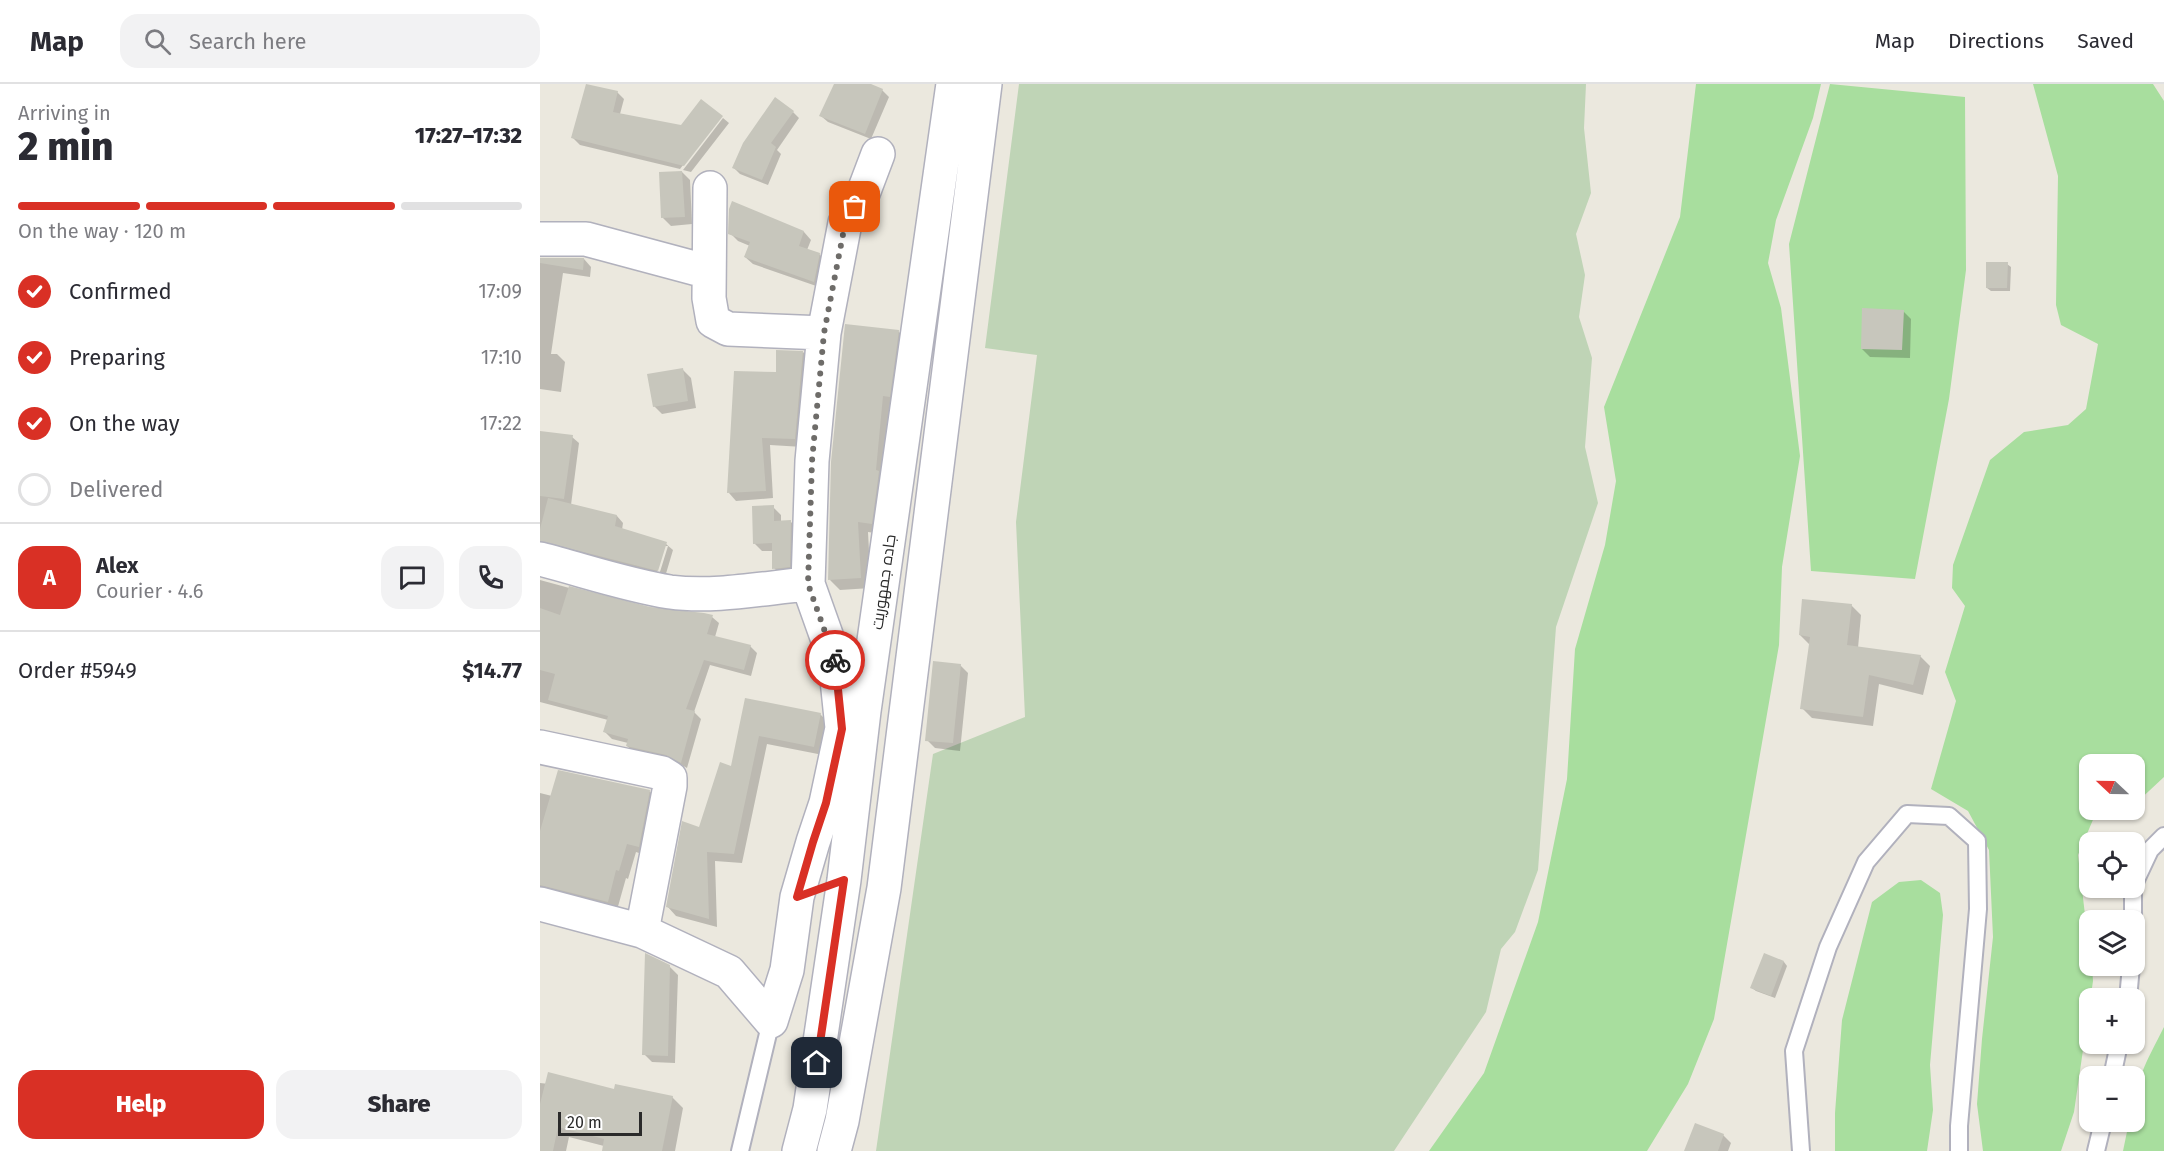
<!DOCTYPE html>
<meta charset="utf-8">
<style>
:root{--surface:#fff;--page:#f2f2f3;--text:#2b2b33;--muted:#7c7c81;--line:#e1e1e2;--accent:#d93025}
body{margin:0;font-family:"Fira Sans",Cairo,sans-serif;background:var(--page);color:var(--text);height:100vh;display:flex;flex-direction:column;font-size:22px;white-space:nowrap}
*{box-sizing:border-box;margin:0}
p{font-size:20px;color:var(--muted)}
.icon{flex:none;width:33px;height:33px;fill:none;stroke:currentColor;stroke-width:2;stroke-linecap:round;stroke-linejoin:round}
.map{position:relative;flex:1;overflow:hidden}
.details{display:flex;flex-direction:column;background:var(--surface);width:540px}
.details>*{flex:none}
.needle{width:39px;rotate:292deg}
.controls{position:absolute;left:1539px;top:670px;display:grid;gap:12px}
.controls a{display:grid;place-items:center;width:66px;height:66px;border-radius:12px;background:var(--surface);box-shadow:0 2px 4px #0004;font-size:30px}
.scale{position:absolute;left:18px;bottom:15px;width:84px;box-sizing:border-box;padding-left:6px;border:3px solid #2a2a2a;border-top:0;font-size:16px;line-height:21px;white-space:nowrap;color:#2a2a2a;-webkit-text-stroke:4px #fff;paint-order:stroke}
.pin{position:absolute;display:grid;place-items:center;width:51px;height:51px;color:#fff;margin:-26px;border-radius:12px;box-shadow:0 3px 9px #0006}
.courier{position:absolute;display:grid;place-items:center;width:60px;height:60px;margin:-30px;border:4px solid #d93025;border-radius:50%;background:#fff;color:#222;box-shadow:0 2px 8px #0007}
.headline em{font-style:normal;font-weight:800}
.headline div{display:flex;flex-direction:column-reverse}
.headline{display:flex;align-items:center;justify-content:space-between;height:102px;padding:0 18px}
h1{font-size:39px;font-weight:800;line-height:45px}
.bar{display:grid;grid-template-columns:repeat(4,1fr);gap:9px 6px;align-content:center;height:72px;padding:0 18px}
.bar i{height:8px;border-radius:4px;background:var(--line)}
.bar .on{background:var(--accent)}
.bar p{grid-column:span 4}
.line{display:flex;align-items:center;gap:15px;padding:0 18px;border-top:2px solid var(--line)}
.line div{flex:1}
.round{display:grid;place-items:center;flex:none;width:63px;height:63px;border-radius:18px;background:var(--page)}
ol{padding:0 18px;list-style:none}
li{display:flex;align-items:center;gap:18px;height:66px}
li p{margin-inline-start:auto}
li .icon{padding:6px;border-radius:50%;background:var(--accent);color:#fff;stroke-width:4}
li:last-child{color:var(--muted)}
li i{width:33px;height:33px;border:3px solid var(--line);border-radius:50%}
.button{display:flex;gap:12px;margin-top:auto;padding:12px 18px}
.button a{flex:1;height:69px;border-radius:18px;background:var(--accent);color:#fff;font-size:24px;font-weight:800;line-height:69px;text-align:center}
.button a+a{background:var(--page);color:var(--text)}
header{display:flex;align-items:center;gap:36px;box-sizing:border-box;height:84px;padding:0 30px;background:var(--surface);border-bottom:2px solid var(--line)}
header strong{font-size:28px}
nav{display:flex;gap:33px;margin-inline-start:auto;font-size:21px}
.search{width:420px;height:54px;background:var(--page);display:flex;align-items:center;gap:15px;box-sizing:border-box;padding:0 21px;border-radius:18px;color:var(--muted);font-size:22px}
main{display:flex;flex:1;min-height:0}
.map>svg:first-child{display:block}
.green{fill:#a8de9e}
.cemetery{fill:#bfd4b6}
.shadow{fill:#0003}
.building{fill:#c7c6bc}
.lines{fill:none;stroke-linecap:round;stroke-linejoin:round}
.service-casing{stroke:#b1b1bd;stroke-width:20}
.minor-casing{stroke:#b1b1bd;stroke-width:36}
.secondary-casing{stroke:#b1b1bd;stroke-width:36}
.service{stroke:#fff;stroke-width:16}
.minor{stroke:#fff;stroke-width:33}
.secondary{stroke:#fff;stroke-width:33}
.done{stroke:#6e6c69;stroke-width:6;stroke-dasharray:0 10.8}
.route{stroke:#d93025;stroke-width:8}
.labels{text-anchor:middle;stroke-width:5;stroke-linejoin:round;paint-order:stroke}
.street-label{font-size:16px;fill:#2a2a2a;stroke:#fff}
</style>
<header>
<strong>Map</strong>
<div class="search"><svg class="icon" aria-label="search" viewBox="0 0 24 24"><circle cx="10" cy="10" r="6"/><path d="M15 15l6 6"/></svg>Search here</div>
<nav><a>Map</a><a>Directions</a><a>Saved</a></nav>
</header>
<main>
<section class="details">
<div class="headline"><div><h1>2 min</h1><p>Arriving in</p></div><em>17:27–17:32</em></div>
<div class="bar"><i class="on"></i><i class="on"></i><i class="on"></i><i></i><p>On the way · 120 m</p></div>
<ol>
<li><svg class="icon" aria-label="check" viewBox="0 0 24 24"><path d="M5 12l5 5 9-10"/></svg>Confirmed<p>17:09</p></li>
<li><svg class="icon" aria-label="check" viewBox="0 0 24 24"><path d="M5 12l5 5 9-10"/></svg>Preparing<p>17:10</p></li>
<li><svg class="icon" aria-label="check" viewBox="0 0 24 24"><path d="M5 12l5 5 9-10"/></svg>On the way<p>17:22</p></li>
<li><i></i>Delivered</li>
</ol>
<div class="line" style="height:108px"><b class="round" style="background:var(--accent);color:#fff">A</b><div><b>Alex</b><p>Courier · 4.6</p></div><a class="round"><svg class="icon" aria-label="chat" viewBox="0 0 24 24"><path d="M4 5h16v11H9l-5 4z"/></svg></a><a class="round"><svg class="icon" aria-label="phone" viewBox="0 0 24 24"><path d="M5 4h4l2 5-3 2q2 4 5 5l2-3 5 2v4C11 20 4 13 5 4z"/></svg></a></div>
<div class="line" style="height:78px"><div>Order #5949</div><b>$14.77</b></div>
<div class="button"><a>Help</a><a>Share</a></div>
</section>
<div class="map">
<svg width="1624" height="1067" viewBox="0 0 1624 1067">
<rect width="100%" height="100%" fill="#ebe8de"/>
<path class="green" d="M 1156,0 L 1281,0 L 1273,34 L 1236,136 L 1228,179 L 1241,224 L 1260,372 L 1242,483 L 1239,561 L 1174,935 L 1148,1000 L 1107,1067 L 889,1067 L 944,989 L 998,838 L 1027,695 L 1035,565 L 1065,461 L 1076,397 L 1064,323 L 1140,133 Z
M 1290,0 L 1425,13 L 1426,186 L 1409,315 L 1375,495 L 1271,487 L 1249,160 Z
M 1493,0 L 1613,0 L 1624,17 L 1624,693 L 1595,720 L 1594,681 L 1550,681 L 1550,726 L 1573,726 L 1555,731 L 1538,771 L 1549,865 L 1550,882 L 1552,882 L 1553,897 L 1534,1028 L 1521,1067 L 1443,1067 L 1437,1020 L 1442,955 L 1453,853 L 1449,766 L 1428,727 L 1391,705 L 1416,617 L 1405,588 L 1425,522 L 1412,504 L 1413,481 L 1450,376 L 1484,348 L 1528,341 L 1546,325 L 1558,260 L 1521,241 L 1516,221 L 1518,92 Z
M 1381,796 L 1400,809 L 1403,831 L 1390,981 L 1393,1026 L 1387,1067 L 1295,1067 L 1295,1029 L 1302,936 L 1332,818 L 1359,798 Z
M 1624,943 L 1624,1067 L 1583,1067 L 1589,1038 L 1594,1038 C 1594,996 1606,979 1624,943 Z"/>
<path class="cemetery" d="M 479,0 L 1046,0 L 1044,44 L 1051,109 L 1036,150 L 1045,191 L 1039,233 L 1052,274 L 1045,363 L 1058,419 L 1016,543 L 998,786 L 975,848 L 961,865 L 946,928 L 854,1067 L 336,1067 L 393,670 L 485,633 L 476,438 L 497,271 L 445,264 Z"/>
<path class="shadow" d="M 295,0 L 327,0 L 342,6 L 349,13 L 331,55 L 288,38 L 281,32 Z
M 77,8 L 84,15 L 80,30 L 141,43 L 181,32 L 140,85 L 40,61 L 33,54 Z
M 253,28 L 259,34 L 237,66 L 241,70 L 228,101 L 200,90 L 194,84 Z
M 183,34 L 189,39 L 151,88 L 143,86 Z
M 142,88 L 150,96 L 152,140 L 131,142 L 123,134 Z
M 192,119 L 264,148 L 271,156 L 267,166 L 279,170 L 287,178 L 282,204 L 213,180 L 205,173 L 210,162 L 198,157 L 190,149 Z
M 0,174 L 44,175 L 51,183 L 50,193 L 23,189 L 11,270 L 17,270 L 25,278 L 21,308 L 0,305 Z
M 1467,180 L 1471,183 L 1470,207 L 1451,207 L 1447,204 Z
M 1363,227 L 1371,235 L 1370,274 L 1330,273 L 1322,265 Z
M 358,247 L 369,258 L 342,450 L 328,448 L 331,504 L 300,506 L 290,496 Z
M 263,268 L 271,276 L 263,363 L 230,361 L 233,414 L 196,417 L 189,409 L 237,290 Z
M 143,286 L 151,294 L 156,324 L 122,330 L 114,322 Z
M 0,348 L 32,353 L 39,359 L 31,421 L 77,432 L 83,439 L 82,446 L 126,460 L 133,466 L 125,493 L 119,491 L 128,462 L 125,462 L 116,490 L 0,465 Z
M 233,423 L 241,431 L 241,438 L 251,438 L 259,446 L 257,491 L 242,492 L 234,484 L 233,467 L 222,467 L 214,459 Z
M 0,496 L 92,521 L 172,533 L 179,539 L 175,553 L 210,562 L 217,569 L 211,592 L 170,581 L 154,628 L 161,635 L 147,684 L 134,677 L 94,668 L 87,662 L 88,659 L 72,655 L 65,648 L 68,636 L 0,618 Z
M 1311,521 L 1321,531 L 1318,564 L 1380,572 L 1390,582 L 1383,611 L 1339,600 L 1333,642 L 1272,634 L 1262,624 L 1270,561 L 1260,551 Z
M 420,581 L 428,589 L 420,667 L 395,664 L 387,656 Z
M 206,615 L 280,630 L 289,639 L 283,671 L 227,660 L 202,779 L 175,777 L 177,843 L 136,832 L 127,822 L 160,745 L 192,683 Z
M 109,707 L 119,716 L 108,772 L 96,768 L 88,795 L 86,794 L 77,826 L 0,807 L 0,709 L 12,712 Z
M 1225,871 L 1244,878 L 1247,882 L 1235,914 L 1216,907 L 1212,904 Z
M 129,882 L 138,891 L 135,979 L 112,978 L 104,970 Z
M 0,999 L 132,1013 L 143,1024 L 135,1067 L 63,1067 L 64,1062 L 29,1053 L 26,1067 L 0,1067 Z
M 1183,1051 L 1191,1059 L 1188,1067 L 1146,1067 Z"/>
<path class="building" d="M 46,0 L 78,7 L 73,28 L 141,41 L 161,15 L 183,32 L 144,82 L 31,54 Z
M 294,0 L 331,0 L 343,5 L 325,50 L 279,32 Z
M 235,13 L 254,27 L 231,59 L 236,63 L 222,96 L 192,84 L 203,59 Z
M 142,87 L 145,133 L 121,134 L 119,88 Z
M 192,117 L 264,147 L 259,162 L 280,169 L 274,198 L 204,173 L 210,158 L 188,150 L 189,125 Z
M 0,174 L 44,174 L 43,186 L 0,179 Z
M 1446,178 L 1468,178 L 1467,204 L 1446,204 Z
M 1322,224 L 1364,226 L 1362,266 L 1321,265 Z
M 305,240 L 359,246 L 350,313 L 343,312 L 336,386 L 339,387 L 332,440 L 318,438 L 321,494 L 288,496 L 291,378 Z
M 236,266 L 263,267 L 255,355 L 222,354 L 226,407 L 187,409 L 194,287 L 236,288 Z
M 143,284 L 148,317 L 113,323 L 107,290 Z
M 0,347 L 33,351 L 24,415 L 0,412 Z
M 8,414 L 77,431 L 75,442 L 127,458 L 118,487 L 0,457 L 0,445 Z
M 234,421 L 234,437 L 251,436 L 250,483 L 232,485 L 232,459 L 213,460 L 212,422 Z
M 29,502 L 110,523 L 164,529 L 173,531 L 167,550 L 211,561 L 204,586 L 164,576 L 146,625 L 155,627 L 141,679 L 126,671 L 86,662 L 88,655 L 63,648 L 68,632 L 8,616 L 15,590 L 0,586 L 0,524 L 20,531 Z
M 1262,515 L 1312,520 L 1307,561 L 1381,571 L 1373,601 L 1329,591 L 1323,633 L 1260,625 L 1270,553 L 1259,551 Z
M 393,577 L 421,580 L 413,659 L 385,657 Z
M 205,614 L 281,629 L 274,663 L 219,652 L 194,770 L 167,768 L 169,835 L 126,823 L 142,737 L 159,743 L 180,678 L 191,682 Z
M 18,686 L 110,706 L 99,763 L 87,760 L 79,787 L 76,786 L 68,818 L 0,801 L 0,747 Z
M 105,869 L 130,881 L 128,972 L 102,971 Z
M 1224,869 L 1244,877 L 1231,912 L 1210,904 Z
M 8,988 L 74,1005 L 75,1000 L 133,1012 L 122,1067 L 62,1067 L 64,1055 L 18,1043 L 13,1067 L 0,1067 L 0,1020 Z
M 1155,1039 L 1184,1050 L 1178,1067 L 1144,1067 Z"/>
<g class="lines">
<defs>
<path id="service" d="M 1594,800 L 1610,766 L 1624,752
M 1593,837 L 1593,804
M 1588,915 L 1591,882
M 1572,993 L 1579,960
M 200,1067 L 231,937
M 1261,1067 L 1254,967 L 1288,863 L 1326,778 L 1367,730 L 1409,732 L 1437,757 L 1438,825 L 1419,1042 L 1419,1067
M 1556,1067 L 1563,1038"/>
<path id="minor" d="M 170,104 L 169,214 L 173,237 L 188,245 L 284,249
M 0,155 L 46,155 L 169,188
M 0,475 C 43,486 86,501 130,508 C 174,514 223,504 268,500
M 0,663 L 122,689 L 130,694 L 130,702 L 102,847
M 0,820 L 102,847 L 189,888 L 231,937
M 231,937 L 247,886 L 257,813 L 273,758 L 286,719 L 302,644 L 295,576 L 268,500 L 272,377 L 284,249 L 305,139 L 324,107 L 338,70"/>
<path id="secondary" d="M 259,1067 L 270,1025 L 304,796 L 324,627 L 413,0
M 294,1067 L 302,1037 L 344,804 L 445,0"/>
</defs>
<use href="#service" class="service-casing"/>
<use href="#minor" class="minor-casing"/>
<use href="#secondary" class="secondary-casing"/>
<use href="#service" class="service"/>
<use href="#minor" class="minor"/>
<use href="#secondary" class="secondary"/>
</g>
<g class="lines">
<path class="done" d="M 295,576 L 268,500 L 272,377 L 284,249 L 305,140 L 315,123"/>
<path class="route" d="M 277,979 L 304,796 L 257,813 L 273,758 L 286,719 L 302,645 L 295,576"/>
</g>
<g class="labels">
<g class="street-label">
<text transform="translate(343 498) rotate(-82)" y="6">جاده جمهوریت</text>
</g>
</g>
</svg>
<div class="controls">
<a><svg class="needle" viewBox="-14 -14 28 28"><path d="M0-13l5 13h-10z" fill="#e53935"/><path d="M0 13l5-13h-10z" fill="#7c7c81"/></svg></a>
<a><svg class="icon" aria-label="locate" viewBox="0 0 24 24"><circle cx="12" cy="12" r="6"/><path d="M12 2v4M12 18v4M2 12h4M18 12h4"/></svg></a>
<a><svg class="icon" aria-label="layers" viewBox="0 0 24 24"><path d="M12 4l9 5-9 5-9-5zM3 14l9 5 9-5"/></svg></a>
<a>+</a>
<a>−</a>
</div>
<div class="scale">20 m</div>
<div class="pin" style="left:315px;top:123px;background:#ea580c"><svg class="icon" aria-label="bag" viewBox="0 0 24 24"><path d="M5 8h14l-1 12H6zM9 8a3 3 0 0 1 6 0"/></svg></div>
<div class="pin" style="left:277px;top:979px;background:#1f2937"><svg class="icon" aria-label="home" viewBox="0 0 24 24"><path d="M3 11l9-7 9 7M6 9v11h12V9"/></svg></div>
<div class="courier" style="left:295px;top:576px"><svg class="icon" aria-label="bike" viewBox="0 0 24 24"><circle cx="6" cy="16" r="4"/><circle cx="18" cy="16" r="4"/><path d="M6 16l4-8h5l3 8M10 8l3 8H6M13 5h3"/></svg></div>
</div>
</main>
